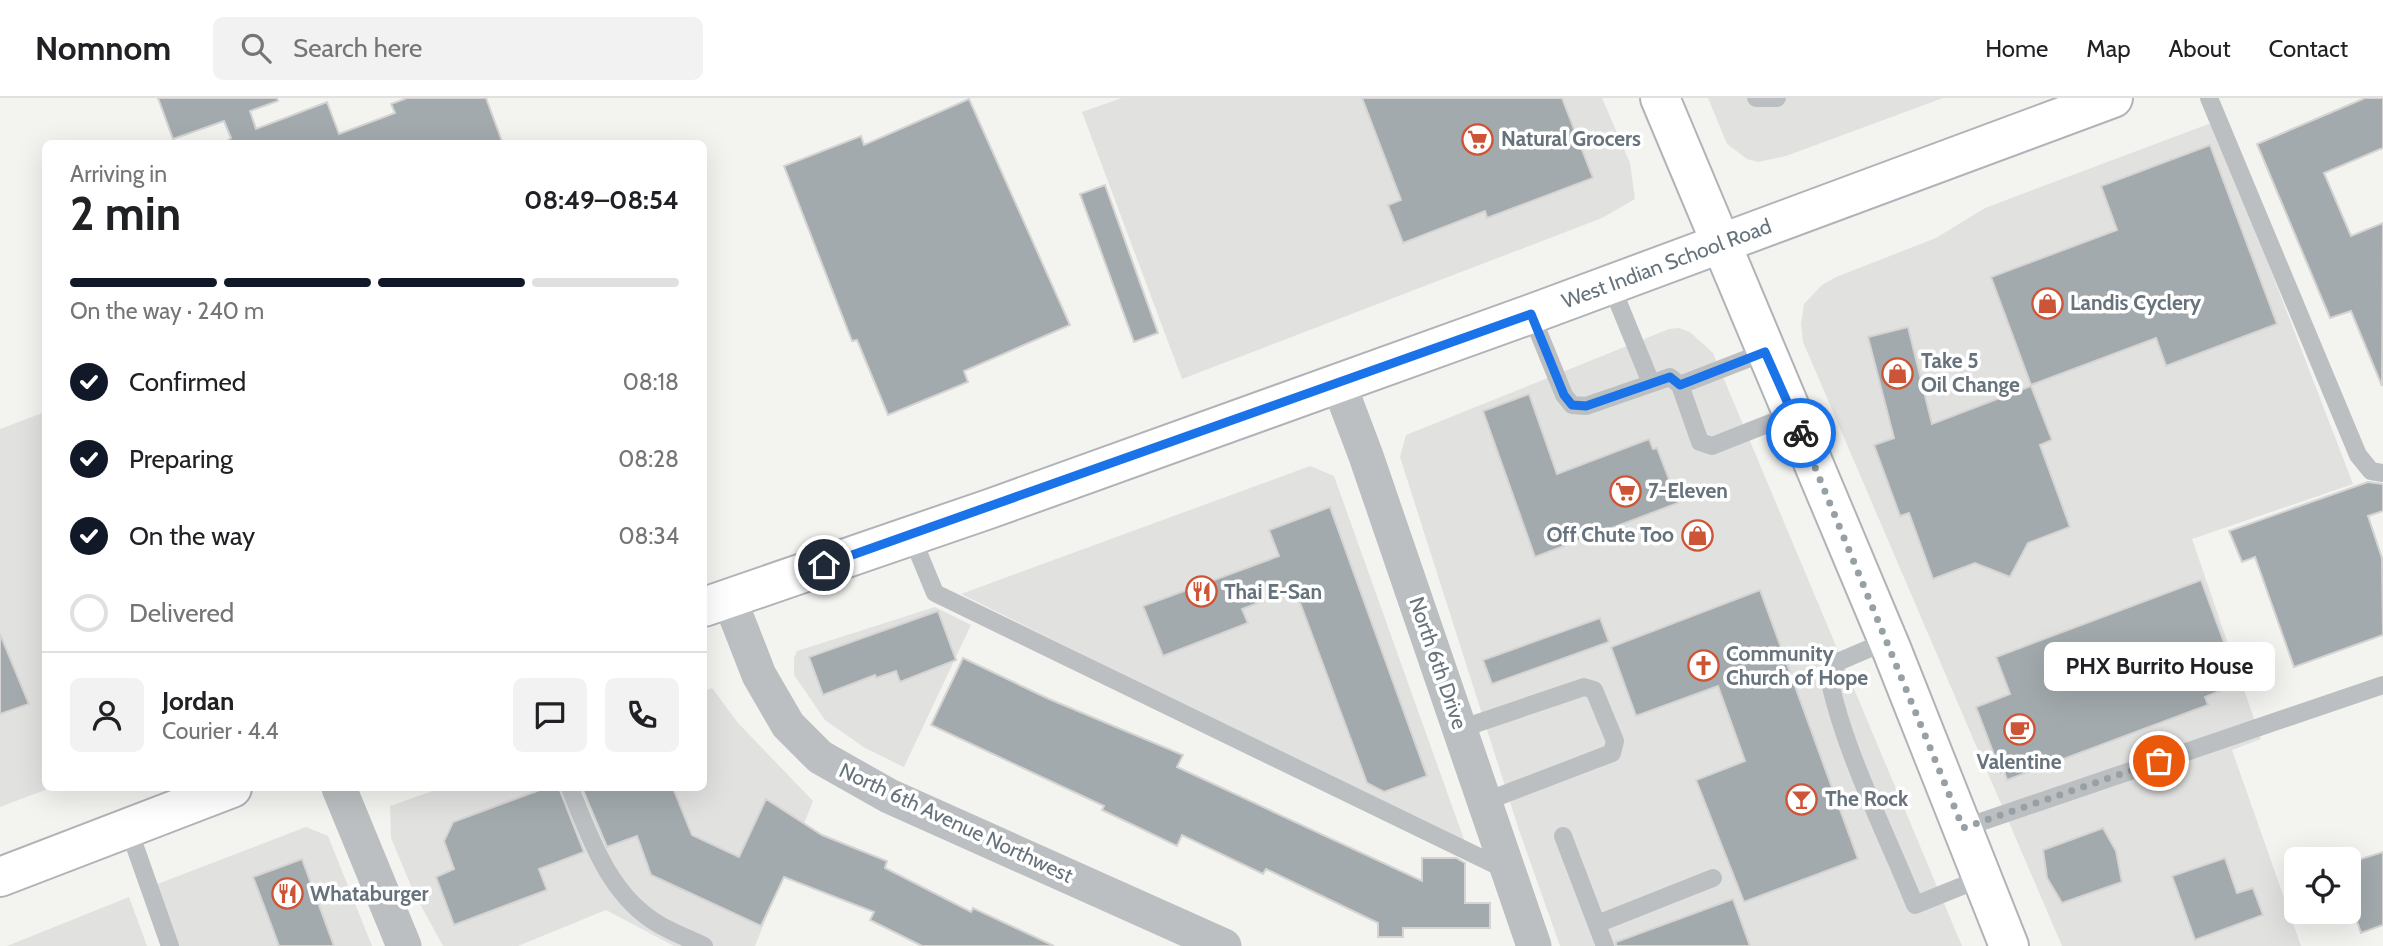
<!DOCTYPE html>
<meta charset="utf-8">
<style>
:root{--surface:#fff;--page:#f2f2f2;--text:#202124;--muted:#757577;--line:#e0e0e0;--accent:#111827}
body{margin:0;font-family:Cabin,sans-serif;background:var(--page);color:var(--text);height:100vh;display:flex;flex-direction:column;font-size:26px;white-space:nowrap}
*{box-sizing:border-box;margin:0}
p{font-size:23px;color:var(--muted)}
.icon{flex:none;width:38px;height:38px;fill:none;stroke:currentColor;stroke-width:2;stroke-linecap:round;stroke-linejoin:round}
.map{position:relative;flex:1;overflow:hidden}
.drawer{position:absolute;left:42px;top:42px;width:665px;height:651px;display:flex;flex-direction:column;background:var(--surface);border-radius:10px;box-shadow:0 7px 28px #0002}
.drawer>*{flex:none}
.controls{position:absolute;left:2284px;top:749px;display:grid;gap:14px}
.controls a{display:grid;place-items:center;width:77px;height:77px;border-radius:10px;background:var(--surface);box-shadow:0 7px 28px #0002;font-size:35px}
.pin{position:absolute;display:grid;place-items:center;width:60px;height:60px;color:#fff;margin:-30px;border:4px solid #fff;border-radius:50%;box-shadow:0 2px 7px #0007}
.courier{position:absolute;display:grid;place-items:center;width:70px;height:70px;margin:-35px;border:5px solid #1a73e8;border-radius:50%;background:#fff;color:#222;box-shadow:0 2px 9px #0007}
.bubble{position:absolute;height:49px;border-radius:10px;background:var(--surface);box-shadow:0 7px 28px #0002;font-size:23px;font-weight:700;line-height:49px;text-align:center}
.summary em{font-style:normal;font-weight:700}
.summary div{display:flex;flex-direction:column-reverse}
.summary{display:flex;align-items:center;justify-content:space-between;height:119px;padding:0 28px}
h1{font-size:46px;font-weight:700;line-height:52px}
.bar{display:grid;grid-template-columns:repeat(4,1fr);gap:10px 7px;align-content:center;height:84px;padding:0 28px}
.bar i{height:9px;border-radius:5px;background:var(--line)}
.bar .selected{background:var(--accent)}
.bar p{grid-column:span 4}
.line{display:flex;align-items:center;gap:18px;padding:0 28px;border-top:2px solid var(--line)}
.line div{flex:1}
.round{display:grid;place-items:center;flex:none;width:74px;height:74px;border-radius:10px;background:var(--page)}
ol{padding:0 28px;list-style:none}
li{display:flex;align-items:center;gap:21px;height:77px}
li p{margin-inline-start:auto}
li .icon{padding:7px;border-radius:50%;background:var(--accent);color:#fff;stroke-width:4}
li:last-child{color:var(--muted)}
li i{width:38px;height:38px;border:4px solid var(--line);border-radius:50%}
header{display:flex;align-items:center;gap:42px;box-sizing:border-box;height:98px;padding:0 35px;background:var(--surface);border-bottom:2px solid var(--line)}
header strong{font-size:33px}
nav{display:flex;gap:38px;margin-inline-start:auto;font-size:24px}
.search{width:490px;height:63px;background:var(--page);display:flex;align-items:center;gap:18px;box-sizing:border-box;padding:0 24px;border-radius:10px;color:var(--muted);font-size:26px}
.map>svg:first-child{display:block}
.built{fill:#e1e2e0}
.building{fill:#a3aaae;stroke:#d5d4d3;stroke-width:2}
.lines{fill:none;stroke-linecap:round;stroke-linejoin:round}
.secondary-casing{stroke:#b0b4b8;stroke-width:42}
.lane{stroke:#bbbfc1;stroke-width:18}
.street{stroke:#bbbfc1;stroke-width:35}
.secondary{stroke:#fff;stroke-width:38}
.done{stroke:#97a0a5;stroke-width:7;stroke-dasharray:0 12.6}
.route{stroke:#1a73e8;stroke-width:9}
.labels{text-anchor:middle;stroke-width:7;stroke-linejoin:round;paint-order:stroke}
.poi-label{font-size:21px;font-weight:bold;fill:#66737d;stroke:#fff;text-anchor:start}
.street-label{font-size:21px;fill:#66737d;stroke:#fff}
</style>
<header>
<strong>Nomnom</strong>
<div class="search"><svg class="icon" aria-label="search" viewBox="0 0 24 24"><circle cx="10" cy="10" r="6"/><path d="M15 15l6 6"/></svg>Search here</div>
<nav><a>Home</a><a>Map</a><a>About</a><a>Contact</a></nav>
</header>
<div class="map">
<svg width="2383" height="848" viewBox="0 0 2383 848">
<rect width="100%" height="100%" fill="#f3f3f0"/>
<path class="built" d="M 1122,0 L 1602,0 L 1630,65 L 1635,101 L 1602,120 L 1182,281 L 1082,14 Z
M 1708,0 L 1943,0 L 1786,58 L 1758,64 L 1747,61 L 1727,46 Z
M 2214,24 L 2353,386 L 2192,441 L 2261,641 L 2232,652 L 2301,848 L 2062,848 L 1803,244 L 1801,226 L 1804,206 L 1822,187 L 1836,179 L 1936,140 L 1985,110 Z
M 1679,230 L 1690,234 L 1713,255 L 1962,848 L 1560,848 L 1519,732 L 1400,359 L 1406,337 L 1669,231 Z
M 45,314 L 46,690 L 50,690 L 0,709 L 0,331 Z
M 1310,368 L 1334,378 L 1466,747 L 961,496 Z
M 935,509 L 971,527 L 904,669 L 865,650 L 825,622 L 794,577 L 794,560 L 797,553 Z
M 712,590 L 738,625 L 813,703 L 755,848 L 674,848 L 606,812 L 518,848 L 443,848 L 414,795 L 391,740 L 390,708 L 441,690 L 704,690 L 704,593 Z
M 306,729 L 328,738 L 372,848 L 170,848 L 147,790 Z
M 129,799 L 147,848 L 7,848 Z"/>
<path class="building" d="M 158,0 L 277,0 L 278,3 L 250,13 L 256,31 L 327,4 L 339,36 L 395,15 L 391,6 L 407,0 L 486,0 L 503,46 L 223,46 L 231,40 L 224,23 L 173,41 Z
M 1362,0 L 1562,0 L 1593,80 L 1487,120 L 1485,113 L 1403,145 L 1388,107 L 1401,102 Z
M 2365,0 L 2383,0 L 2383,50 L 2324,75 L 2351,138 L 2383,125 L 2382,288 L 2351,213 L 2330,220 L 2257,46 Z
M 969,1 L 1070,227 L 964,273 L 968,284 L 888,317 L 857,242 L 852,243 L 784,68 L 861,38 L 864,47 Z
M 2210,47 L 2277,226 L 2166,268 L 2156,240 L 2031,287 L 1991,179 L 2117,132 L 2101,88 Z
M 1105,87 L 1158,235 L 1134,244 L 1080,96 Z
M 1908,229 L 1932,326 L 2031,288 L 2052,342 L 2040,347 L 2070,429 L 2028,445 L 2010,479 L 1975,465 L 1933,481 L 1909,415 L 1900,418 L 1874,347 L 1894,340 L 1868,239 Z
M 1529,296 L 1557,376 L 1649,341 L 1653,351 L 1657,350 L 1678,405 L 1535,459 L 1483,313 Z
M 2368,384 L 2383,386 L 2383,413 L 2368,418 L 2382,460 L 2383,537 L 2294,569 L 2255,459 L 2242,464 L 2229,433 Z
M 1330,409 L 1427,678 L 1384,694 L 1367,685 L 1295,491 L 1242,511 L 1248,525 L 1163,558 L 1143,508 L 1279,458 L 1269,432 Z
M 2201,482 L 2239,585 L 2205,599 L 2208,607 L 2007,682 L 2004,673 L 2001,675 L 1976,609 L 2010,596 L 1996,559 Z
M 1760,492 L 1858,761 L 1744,804 L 1696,682 L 1745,663 L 1718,588 L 1636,618 L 1611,549 Z
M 938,513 L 956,562 L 900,584 L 896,573 L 876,580 L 875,577 L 823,597 L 809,559 Z
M 1600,520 L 1609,544 L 1492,586 L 1483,562 Z
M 0,536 L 29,606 L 0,616 Z
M 963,560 L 1049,601 L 1183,657 L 1177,669 L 1422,783 L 1422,760 L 1456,760 L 1465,765 L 1465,805 L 1490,805 L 1490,830 L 1403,830 L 1403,839 L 1378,839 L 1378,825 L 1266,771 L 1263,776 L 1182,737 L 1177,748 L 1102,712 L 1104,708 L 931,627 Z
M 545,690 L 559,690 L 584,754 L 539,771 L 547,792 L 454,827 L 436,779 L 454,771 L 444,743 L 453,724 Z
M 582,690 L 673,690 L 692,737 L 739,759 L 766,701 L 822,737 L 887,763 L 885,770 L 971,814 L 973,810 L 1054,848 L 922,848 L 870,822 L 874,814 L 784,779 L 761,828 L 651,777 L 637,738 L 607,749 Z
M 2103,730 L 2116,753 L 2122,784 L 2062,805 L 2047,780 L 2043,752 Z
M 2383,754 L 2383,827 L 2361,835 L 2348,797 L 2348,765 Z
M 2225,760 L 2237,795 L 2253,790 L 2263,817 L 2195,842 L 2172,778 Z
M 302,761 L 334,848 L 279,848 L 266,813 L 253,779 Z
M 1733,801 L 1750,848 L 1616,848 L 1616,844 Z"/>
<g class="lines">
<defs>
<g id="secondary">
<path d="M 1660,0 L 1891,550 L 2009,848"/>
<path id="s1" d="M 704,509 L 989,411 L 1531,216 L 2113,0"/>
<path d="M 0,779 L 232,690"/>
</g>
</defs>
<use href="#secondary" class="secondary-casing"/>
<path class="lane" d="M 1756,0 L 1777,0
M 2209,0 L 2358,357 L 2371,373 L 2383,375
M 1611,187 L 1651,285
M 1531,216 L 1564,297 L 1572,307 L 1586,308 L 1670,279 L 1680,287 L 1700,344 L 1712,348 L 1793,316
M 1680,287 L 1765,254
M 911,437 L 935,495 L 1506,772
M 1887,543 L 1840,563 L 1828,574 C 1841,647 1887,737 1915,807 L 1982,780
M 1460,631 L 1584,589 L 1594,592 L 1615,643 L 1612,655 L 1484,704
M 570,690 C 590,740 610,799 660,827 C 674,835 690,841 704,848
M 128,729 L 170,848
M 1963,730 L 2383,587
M 1563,738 L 1605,848
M 1597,826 L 1713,780"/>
<path class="street" d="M 1338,284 L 1366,358 L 1534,848
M 729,500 L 759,577 L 788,627 L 820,659 L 889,698 L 1224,848
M 339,690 L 404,848"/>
<use href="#secondary" class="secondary"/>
</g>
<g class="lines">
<path class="done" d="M 1801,335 L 1963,730 L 2159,663"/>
<path class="route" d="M 824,467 L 1531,216 L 1564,297 L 1572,307 L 1586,308 L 1670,279 L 1680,287 L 1765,254 L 1801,335"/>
</g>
<defs>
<symbol id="supermarket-ring" viewBox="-11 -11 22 22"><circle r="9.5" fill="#fff" stroke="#cd5537" stroke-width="1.5"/><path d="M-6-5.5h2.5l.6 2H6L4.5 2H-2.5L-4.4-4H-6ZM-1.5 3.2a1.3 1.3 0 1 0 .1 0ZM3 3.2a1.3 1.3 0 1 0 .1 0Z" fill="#cd5537"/></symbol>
<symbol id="shop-ring" viewBox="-11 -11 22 22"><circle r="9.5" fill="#fff" stroke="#cd5537" stroke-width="1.5"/><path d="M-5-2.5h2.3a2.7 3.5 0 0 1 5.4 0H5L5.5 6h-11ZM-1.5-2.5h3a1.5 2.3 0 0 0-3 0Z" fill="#cd5537"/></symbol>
<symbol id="restaurant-ring" viewBox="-11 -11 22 22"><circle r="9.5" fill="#fff" stroke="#cd5537" stroke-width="1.5"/><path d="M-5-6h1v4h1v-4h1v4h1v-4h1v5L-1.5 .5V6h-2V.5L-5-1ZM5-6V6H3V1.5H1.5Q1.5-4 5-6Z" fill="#cd5537"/></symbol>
<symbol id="church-ring" viewBox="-11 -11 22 22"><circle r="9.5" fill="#fff" stroke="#cd5537" stroke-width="1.5"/><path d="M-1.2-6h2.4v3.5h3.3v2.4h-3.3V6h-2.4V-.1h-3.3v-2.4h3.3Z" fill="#cd5537"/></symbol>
<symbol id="cafe-ring" viewBox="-11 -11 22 22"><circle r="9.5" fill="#fff" stroke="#cd5537" stroke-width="1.5"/><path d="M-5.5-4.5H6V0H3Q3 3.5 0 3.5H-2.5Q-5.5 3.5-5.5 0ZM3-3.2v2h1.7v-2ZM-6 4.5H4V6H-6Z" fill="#cd5537"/></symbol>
<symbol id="bar-ring" viewBox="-11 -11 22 22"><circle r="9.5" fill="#fff" stroke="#cd5537" stroke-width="1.5"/><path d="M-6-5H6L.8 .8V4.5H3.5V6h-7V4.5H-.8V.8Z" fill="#cd5537"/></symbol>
</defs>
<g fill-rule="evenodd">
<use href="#supermarket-ring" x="1460" y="24" width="35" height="35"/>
<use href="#shop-ring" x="2030" y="188" width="35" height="35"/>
<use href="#shop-ring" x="1880" y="258" width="35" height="35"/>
<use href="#supermarket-ring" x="1608" y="376" width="35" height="35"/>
<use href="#shop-ring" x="1680" y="420" width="35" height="35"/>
<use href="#restaurant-ring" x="1184" y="476" width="35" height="35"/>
<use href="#church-ring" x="1686" y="550" width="35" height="35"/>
<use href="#cafe-ring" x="2002" y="614" width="35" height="35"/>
<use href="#bar-ring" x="1784" y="684" width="35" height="35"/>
<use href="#restaurant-ring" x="270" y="778" width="35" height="35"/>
</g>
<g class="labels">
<g class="poi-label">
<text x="1501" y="48">Natural Grocers</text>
<text x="2070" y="212">Landis Cyclery</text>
<text x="1921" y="270">Take 5<tspan x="1921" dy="24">Oil Change</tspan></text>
<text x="1648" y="400">7-Eleven</text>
<text x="1674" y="444" text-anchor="end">Off Chute Too</text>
<text x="1224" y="501">Thai E-San</text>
<text x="1726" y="563">Community<tspan x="1726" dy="24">Church of Hope</tspan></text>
<text x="2019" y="671" text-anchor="middle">Valentine</text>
<text x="1825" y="708">The Rock</text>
<text x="310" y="803">Whataburger</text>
</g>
<g class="street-label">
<text dy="7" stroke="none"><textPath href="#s1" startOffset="1022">West Indian School Road</textPath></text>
<text transform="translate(1438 565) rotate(71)" y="7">North 6th Drive</text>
<text transform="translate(956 725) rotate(25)" y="7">North 6th Avenue Northwest</text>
</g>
</g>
</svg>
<div class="controls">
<a><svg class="icon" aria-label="locate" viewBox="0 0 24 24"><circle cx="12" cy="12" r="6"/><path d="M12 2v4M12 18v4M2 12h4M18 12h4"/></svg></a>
</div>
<div class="pin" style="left:2159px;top:663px;background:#ea580c"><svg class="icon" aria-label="bag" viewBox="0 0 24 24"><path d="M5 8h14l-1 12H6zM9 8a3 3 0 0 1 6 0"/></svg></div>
<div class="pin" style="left:824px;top:467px;background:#1f2937"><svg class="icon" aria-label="home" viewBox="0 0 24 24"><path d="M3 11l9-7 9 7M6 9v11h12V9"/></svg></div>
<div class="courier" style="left:1801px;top:335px"><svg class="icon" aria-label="bike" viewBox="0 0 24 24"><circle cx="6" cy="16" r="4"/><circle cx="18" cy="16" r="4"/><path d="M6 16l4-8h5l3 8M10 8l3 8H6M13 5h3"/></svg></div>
<div class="bubble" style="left:2044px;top:544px;width:231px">PHX Burrito House</div>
<section class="drawer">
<div class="summary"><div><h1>2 min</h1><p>Arriving in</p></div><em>08:49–08:54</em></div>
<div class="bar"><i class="selected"></i><i class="selected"></i><i class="selected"></i><i></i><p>On the way · 240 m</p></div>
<ol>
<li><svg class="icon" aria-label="check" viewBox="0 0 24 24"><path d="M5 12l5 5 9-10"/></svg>Confirmed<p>08:18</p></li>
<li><svg class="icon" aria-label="check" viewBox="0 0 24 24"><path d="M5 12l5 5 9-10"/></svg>Preparing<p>08:28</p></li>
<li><svg class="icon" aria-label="check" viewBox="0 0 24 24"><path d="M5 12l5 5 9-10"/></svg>On the way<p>08:34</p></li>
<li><i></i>Delivered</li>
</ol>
<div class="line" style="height:126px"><a class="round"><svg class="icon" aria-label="person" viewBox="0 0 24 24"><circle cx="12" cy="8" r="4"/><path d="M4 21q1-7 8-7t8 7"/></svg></a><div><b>Jordan</b><p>Courier · 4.4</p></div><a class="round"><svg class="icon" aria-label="chat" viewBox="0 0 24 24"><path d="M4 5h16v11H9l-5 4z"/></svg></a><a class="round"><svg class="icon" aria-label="phone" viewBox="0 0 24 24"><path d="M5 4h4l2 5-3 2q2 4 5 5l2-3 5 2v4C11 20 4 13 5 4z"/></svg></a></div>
</section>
</div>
